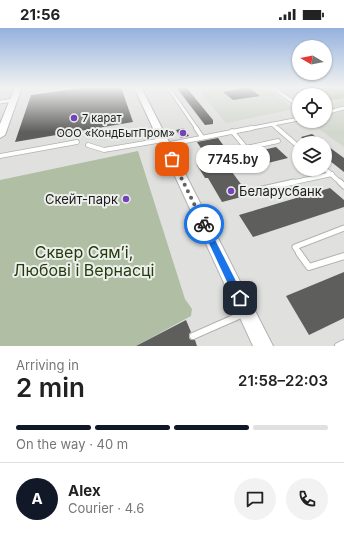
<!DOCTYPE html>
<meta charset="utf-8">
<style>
:root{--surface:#fff;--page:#f2f2f2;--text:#222;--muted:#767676;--line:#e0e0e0;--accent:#111827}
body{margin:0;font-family:Inter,sans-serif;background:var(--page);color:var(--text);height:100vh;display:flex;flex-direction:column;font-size:15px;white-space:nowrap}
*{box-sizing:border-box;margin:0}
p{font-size:13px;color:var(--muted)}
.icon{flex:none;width:22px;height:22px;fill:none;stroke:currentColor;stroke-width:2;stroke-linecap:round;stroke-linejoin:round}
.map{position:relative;height:318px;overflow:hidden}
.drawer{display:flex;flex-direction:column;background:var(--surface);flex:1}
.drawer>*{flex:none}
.needle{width:26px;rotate:279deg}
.buttons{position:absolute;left:292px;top:12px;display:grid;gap:8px}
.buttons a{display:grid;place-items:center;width:40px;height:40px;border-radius:50%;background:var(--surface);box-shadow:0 1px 3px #0004;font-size:20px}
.pin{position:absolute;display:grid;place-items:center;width:34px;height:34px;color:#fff;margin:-17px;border-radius:8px;box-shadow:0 2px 6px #0006}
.courier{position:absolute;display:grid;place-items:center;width:40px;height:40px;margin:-20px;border:3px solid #1a73e8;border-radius:50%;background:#fff;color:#222;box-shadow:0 1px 5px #0007}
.bubble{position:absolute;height:28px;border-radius:14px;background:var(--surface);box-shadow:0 1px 3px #0004;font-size:13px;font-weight:600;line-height:28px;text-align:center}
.headline em{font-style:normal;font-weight:600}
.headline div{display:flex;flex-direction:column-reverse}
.headline{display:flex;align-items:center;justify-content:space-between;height:68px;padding:0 16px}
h1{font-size:26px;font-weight:600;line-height:30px}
.bar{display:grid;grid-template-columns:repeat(4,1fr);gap:6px 4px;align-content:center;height:48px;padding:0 16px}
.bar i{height:5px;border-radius:3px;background:var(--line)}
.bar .current{background:var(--accent)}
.bar p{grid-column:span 4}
.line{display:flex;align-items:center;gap:10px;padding:0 16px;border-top:1px solid var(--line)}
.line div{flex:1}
.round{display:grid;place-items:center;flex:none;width:42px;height:42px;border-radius:21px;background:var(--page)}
.status{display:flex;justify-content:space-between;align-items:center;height:28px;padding:0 20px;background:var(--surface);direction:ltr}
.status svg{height:11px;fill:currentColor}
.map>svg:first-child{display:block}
.built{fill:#d3d8ce}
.green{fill:#b0bfa4}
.building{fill:#5e5f5d}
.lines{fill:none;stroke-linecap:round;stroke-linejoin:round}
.lane-far3-casing{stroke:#b1b3b0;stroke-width:4.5}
.lane-far2-casing{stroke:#b1b3b0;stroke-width:5.5}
.lane-far1-casing{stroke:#b1b3b0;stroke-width:7}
.lane-casing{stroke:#b1b3b0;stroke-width:8}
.secondary-casing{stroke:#b1b3b0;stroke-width:2}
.lane-far3{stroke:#fff;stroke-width:3}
.lane-far2{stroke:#fff;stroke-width:4}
.lane-far1{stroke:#fff;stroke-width:5}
.lane{stroke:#fff;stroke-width:6}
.secondary{fill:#fff;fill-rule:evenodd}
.route{fill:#1a73e8}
.done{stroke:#606160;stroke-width:4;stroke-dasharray:0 7.2}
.poi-dot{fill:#7443bb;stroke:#edefec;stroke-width:1.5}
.labels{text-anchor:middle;stroke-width:4;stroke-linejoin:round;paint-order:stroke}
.far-poi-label{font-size:11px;fill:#1b1c1b;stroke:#edefec;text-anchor:start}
.poi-label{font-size:13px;fill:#1b1c1b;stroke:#edefec;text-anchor:start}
.near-park-label{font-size:16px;fill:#263b0c;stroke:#edefec}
</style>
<div class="status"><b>21:56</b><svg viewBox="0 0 49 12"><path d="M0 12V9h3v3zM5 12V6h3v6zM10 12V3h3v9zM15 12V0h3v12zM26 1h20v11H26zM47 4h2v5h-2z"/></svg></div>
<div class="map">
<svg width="344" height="318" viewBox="0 0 344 318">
<rect width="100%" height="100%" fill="#e0e1df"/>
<path class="built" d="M 196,59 L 265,59 L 295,81 L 226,95 Z
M 294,59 L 344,59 L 344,119 L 309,94 L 325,93 L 325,67 L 299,67 L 299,75 L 279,62 Z"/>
<path class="green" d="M 315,59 L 344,59 L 344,70 L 325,73 L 325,67 L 309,67 L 301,62 Z
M 138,123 L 185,271 L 192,281 L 191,288 L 136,318 L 0,318 L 0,152 Z"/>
<path class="building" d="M 88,59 L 121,59 L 133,94 L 15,114 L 31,67 Z
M 176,59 L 186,59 L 213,92 L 213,96 L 205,97 Z
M 248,59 L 260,68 L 233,72 L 223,64 Z
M 184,100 L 189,108 L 181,110 L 176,102 Z
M 312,106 L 324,115 L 308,115 L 301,109 Z
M 218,110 L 232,129 L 276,119 L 288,130 L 232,144 L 249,167 L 222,174 L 208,150 L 205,150 L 197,137 L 210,134 L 197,114 Z
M 325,116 L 344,130 L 344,144 L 325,129 Z
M 330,160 L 344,172 L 344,179 L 253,209 L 239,187 Z
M 344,244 L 344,290 L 309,307 L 286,268 Z
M 186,292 L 191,304 L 189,306 L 189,310 L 191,312 L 195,312 L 197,318 L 136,318 Z"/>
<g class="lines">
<defs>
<path id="lane-far3" d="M 168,59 L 197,101
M 272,59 L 299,78
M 0,74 L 14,72
M 325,85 L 344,80
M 272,96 L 278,101
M 247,101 L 299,91"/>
<path id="lane-far2" d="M 196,100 L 202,109
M 277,100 L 299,119
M 232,103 L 246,120 L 278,113
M 88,117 L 104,122 L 163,112
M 165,117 L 252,100
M 0,128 L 77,114
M 325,141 L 341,155
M 290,155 L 332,146"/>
<path id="lane-far1" d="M 340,154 L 344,158
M 258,162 L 294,154
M 300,226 L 295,219 L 344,200"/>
<path id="lane" d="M 299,225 L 309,239 L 344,228
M 193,308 L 243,286
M 338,318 L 344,315"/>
<path id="secondary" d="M 15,59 L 22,59 L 5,107 L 0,110 L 0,96 Z
M 134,59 L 141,59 L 273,318 L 253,318 Z"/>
</defs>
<use href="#lane-far3" class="lane-far3-casing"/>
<use href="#lane-far2" class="lane-far2-casing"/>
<use href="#lane-far1" class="lane-far1-casing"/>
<use href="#lane" class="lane-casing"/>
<use href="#secondary" class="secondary-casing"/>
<use href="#lane-far3" class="lane-far3"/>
<use href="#lane-far2" class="lane-far2"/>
<use href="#lane-far1" class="lane-far1"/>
<use href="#lane" class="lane"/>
<use href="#secondary" class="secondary"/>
</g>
<linearGradient id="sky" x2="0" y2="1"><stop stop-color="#94b1dd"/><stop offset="0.57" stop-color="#f1f2f1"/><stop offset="1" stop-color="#f1f2f1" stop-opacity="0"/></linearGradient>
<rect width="344" height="104" fill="url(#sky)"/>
<path class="route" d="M 204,193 L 206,194 L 243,267 L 244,270 L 243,273 L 240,275 L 236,273 L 200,196 Z"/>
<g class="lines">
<path class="done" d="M 172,131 L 204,196"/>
</g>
<g class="poi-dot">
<circle cx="74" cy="90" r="4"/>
<circle cx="183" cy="105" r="4"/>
<circle cx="231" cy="163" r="4"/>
<circle cx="126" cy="171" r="4"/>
</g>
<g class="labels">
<g class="far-poi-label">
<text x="82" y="94">7 карат</text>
<text x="175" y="109" text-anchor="end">ООО «КондБытПром»</text>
</g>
<g class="poi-label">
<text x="239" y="168">Беларусбанк</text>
<text x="118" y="176" text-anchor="end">Скейт-парк</text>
</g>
<g class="near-park-label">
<text x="84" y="230">Сквер Сямʼі,<tspan x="84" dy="18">Любові і Вернасці</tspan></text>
</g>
</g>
</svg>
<div class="buttons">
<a><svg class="needle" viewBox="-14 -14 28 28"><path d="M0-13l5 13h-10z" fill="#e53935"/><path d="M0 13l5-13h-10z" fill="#767676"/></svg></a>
<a><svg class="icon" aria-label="locate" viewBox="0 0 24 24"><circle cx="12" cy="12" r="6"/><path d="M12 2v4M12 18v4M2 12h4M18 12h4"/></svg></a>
<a><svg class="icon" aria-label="layers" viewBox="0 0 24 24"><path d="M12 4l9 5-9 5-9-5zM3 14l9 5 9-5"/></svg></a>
</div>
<div class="pin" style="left:172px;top:131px;background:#ea580c"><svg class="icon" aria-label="bag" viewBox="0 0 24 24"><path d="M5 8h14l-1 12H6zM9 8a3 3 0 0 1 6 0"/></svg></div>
<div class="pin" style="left:240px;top:270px;background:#1f2937"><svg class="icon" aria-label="home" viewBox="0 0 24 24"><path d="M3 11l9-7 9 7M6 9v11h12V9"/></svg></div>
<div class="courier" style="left:204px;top:196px"><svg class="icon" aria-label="bike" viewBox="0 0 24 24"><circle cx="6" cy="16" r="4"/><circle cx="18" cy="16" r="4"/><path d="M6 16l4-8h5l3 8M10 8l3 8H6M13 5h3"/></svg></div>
<div class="bubble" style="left:196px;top:117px;width:74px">7745.by</div>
</div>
<section class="drawer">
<div class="headline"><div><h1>2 min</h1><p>Arriving in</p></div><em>21:58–22:03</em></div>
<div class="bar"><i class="current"></i><i class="current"></i><i class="current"></i><i></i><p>On the way · 40 m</p></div>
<div class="line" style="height:72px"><b class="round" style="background:var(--accent);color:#fff">A</b><div><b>Alex</b><p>Courier · 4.6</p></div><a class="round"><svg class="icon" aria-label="chat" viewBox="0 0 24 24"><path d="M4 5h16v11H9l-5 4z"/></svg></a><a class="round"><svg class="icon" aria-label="phone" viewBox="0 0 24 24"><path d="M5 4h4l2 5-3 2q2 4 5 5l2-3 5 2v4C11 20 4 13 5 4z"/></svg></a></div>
</section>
